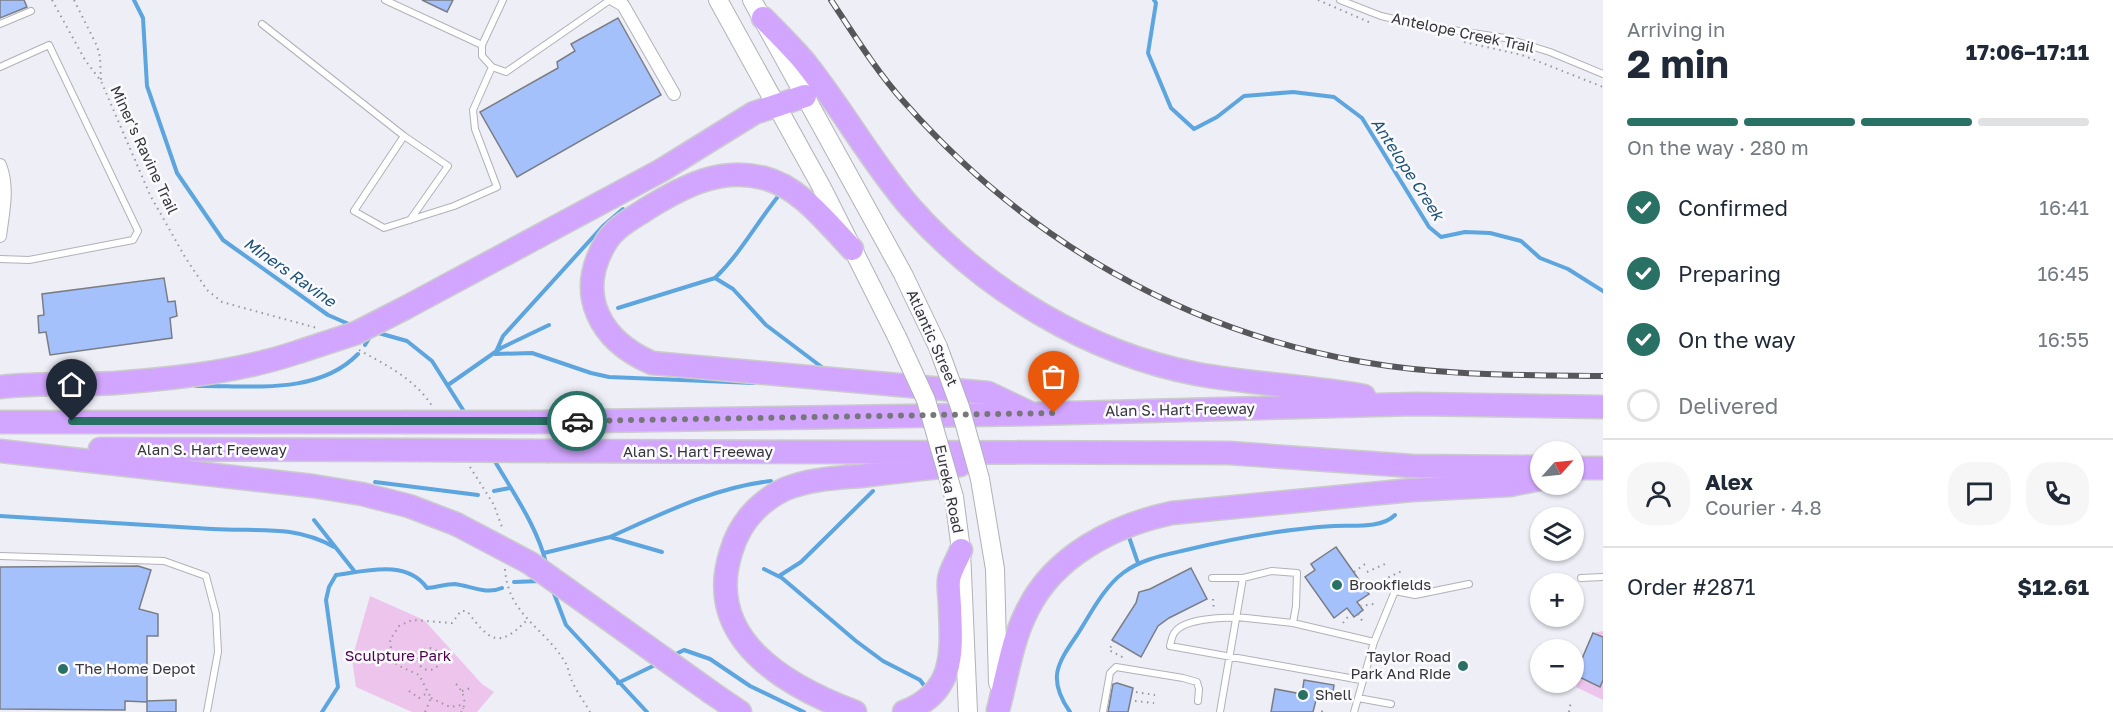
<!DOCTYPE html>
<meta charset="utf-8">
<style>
:root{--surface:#fff;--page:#f6f6f7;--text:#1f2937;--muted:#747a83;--line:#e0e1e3;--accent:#297065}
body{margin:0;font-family:"Golos Text",sans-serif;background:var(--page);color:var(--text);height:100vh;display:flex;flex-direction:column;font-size:22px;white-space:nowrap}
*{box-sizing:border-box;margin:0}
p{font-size:20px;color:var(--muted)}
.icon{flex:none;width:33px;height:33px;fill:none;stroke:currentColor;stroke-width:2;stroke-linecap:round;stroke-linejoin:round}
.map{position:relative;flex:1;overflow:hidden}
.sheet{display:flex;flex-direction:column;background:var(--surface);width:510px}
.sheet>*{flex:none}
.needle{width:39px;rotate:63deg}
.tools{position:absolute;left:1530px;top:441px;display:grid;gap:12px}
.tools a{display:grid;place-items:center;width:54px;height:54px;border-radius:50%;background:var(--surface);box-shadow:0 2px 4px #0004;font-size:30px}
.pin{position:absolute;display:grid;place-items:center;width:51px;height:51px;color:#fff;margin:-62px -26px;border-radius:50% 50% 50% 0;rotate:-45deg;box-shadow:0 0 6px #0007}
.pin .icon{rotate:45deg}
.courier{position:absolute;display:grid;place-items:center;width:60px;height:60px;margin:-30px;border:4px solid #297065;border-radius:50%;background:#fff;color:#222;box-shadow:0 2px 8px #0007}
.summary em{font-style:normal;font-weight:700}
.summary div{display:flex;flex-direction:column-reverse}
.summary{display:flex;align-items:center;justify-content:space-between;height:102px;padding:0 24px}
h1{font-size:39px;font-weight:700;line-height:45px}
.bar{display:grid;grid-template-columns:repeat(4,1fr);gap:9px 6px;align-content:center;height:72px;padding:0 24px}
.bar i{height:8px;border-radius:4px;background:var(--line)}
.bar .current{background:var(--accent)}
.bar p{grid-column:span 4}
.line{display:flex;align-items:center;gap:15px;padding:0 24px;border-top:2px solid var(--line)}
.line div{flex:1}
.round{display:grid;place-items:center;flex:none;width:63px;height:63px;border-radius:24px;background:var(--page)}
ol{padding:0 24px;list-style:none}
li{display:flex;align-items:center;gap:18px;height:66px}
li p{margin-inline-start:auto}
li .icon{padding:6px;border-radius:50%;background:var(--accent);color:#fff;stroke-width:4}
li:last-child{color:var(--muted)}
li i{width:33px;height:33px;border:3px solid var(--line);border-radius:50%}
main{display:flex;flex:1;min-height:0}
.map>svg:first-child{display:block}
.green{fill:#edc5ec}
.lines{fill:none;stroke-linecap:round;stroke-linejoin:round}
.stream{stroke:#5ca5de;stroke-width:4}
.building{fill:#a5c1fc;stroke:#7a7d84;stroke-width:1.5}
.lane-casing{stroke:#b1b1b9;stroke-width:8}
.street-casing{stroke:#b1b1b9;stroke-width:14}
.secondary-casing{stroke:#b1b1b9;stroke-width:20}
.highway-casing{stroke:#cbcbcc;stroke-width:25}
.path{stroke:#97979d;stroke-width:2;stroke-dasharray:1.5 4.5;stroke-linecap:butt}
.lane{stroke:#fff;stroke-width:6}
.street{stroke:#fff;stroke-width:12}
.secondary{stroke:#fff;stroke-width:18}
.highway{stroke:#d2a6fe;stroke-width:22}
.rail-casing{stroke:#57575b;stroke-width:6}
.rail{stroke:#fbfbff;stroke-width:4;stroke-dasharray:11;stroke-linecap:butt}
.secondary-bridge-casing{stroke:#b1b1b9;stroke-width:20;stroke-linecap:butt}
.highway-bridge-casing{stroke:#cbcbcc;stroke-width:25;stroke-linecap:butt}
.secondary-bridge{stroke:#fff;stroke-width:18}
.highway-bridge{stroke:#d2a6fe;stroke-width:22}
.done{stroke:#76767b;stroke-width:6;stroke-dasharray:0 10.8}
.route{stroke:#297065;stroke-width:8}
.poi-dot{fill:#297065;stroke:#fbfbff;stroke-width:2}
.labels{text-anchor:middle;stroke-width:5;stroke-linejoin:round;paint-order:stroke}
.street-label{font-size:15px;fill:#363639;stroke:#fbfbff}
.poi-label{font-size:15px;fill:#363639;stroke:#fbfbff;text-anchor:start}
.park-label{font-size:15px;fill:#4e0050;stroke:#fbfbff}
.water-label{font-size:16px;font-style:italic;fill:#1d5278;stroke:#fbfbff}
</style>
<main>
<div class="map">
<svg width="1603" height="712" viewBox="0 0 1603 712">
<rect width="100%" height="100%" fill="#edeef6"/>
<path class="green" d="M 370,596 L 424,620 L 482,684 L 494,692 L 477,712 L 412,712 L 356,687 L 352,659 Z
M 1603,631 L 1603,700 L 1576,687 L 1579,679 L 1575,675 L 1593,633 Z"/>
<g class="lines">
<path class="stream" d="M 134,0 L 143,18 L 147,86 L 177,173 L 223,240 L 328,315 L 351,325
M 1154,0 L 1156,3 L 1148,53 L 1171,108 L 1194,129 L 1217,117 L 1244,96 L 1293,92 L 1334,97 L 1362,118 L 1429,227 L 1441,237 L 1465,232 L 1490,233 L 1521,241 L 1540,258 L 1568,269 L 1603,291
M 623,209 L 603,226 L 503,336 L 495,354 L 532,353 L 591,373 L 609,377 L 754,383
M 715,278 C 741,253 757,222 780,194
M 618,308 L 715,278 L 733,289 L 766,325 L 823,368
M 375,332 L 407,341 L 432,361 L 465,413
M 365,345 L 371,335
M 448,385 L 501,348 L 549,325
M 196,386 C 250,385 317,396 358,354
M 493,458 C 512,491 537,526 546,563
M 375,482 L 478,495
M 494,491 L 510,488
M 0,516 C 71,520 141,525 212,529 C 256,532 293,524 334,547
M 314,520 L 355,572
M 610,537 C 661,514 715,487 771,481
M 1129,537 L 1138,563
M 544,553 L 610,537 L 662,552
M 764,569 L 782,578 L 856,641 L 883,661 L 920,680 L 926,688
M 779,576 L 801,562 L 873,491
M 514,582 L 540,581
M 553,591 L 566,625 L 647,712
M 674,655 L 684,650 L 710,659 L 750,686 L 804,712
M 618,683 L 657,664
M 322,712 L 338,687 L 326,600 L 329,587 L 336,575 C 366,571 407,559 427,588 C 436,587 447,584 455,584 C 471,586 486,595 502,588
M 1070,712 C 1047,679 1057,664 1077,635 C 1090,615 1103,588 1123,573 C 1141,559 1165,555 1186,550 C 1235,538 1284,529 1334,526 C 1353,525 1381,529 1395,515"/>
</g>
<path class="building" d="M 0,0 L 24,0 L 27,7 L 0,18 Z
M 422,0 L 453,0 L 447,12 Z
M 618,18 L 661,95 L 517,177 L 480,112 L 558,68 L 557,62 L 575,51 L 571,44 Z
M 164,278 L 168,302 L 175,301 L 177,316 L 170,318 L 172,338 L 50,355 L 46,332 L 39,333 L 38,316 L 44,315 L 42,294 Z
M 1336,547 L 1369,594 L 1357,602 L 1363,610 L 1354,617 L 1347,608 L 1334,618 L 1305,577 L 1315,570 L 1311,564 Z
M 138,566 L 151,570 L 139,609 L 158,614 L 158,636 L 147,636 L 147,701 L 176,700 L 176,712 L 147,712 L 147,702 L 125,701 L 125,710 L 0,709 L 0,567 Z
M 1191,568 L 1207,599 L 1169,618 L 1158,626 L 1141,657 L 1112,640 L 1136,603 L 1139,592 L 1150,589 Z
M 1593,633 L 1603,637 L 1603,680 L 1600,687 L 1575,675 Z
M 1304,680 L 1334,685 L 1332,698 L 1324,697 L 1324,701 L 1316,700 L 1313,712 L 1271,712 L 1275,689 L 1302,694 Z
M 1117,683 L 1133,688 L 1128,712 L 1108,712 L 1113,684 Z"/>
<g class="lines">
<defs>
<path id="lane" d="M 385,0 L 482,45
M 503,0 L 482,45 L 482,56 L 492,67 L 506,72 L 610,0
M 1340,0 L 1381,16 L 1420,25 L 1505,38 L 1550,52 L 1603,74
M 0,24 L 31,11
M 262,24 L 404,136
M 0,67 L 49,45 L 138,231 L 133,240 L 29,260 L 0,259
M 410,220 L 448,166 L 404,136 L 354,211 L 384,228 L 454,206 L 497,187 L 475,129 L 473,110 L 492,67
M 0,556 L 164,561 L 206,576 L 216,614 L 218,652 L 207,712
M 1212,578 L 1243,578 L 1272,571 L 1297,573 L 1296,606 L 1293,623
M 1581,578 L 1603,577
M 1237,617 L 1293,623 L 1374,642
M 1236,618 C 1222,617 1184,619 1175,632 C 1172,635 1171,642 1170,646 L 1361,680
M 1358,698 L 1391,704
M 1103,712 L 1110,673 L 1116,667 L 1183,678 L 1197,682 L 1199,689 L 1198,701
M 1220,712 L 1243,578
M 1354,712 L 1374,642 L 1395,591 L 1415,595 L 1469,584"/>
<path id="street" d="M 614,0 L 623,5 L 674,94
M 0,165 C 9,188 3,212 0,236"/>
<path id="secondary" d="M 718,0 L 821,186 L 897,337
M 752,0 L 903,274 L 938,347
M 980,479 L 995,569 L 998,683
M 954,497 L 961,550 L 968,712"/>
<path id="highway" d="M 763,18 C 777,32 791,46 804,61 C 842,108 871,162 911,208 C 984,290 1088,353 1197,374 C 1252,384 1309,386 1364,396
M 852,249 C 827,223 800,187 764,178 C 720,167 684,186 648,208 C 633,218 615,227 606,242 C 574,295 601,341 652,363 L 988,393 L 1028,412
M 405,308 L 662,170 L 754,113 L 805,96
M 0,387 C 38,383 77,385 116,383 C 177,378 239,372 298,352
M 0,422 L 406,422
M 534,422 L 1032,414 L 1416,404 L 1603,407
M 100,449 L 420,450
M 0,451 L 313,486 L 362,494 L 409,506 L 456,524
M 549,451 L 1229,453 L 1412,466 L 1540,467
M 1574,468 L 1603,468
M 712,693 L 740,712
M 998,710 C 1007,677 1012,639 1028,609 C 1055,555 1115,525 1172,513 L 1412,490 L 1510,485 L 1540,479
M 855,712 C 786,686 703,639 731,552 C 739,524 758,502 785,489 C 809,479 835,478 861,476 C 894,472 927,468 960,465
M 904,712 C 955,692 952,654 950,608 C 950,599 948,589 949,580 C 950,570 958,559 961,550"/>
</defs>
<use href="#lane" class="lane-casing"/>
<use href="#street" class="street-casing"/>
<use href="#secondary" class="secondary-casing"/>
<use href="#highway" class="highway-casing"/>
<path class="path" d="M 52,0 L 85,60 L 101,81 L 150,195 L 185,257 L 207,290 L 222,302 L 317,328
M 74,0 L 97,46 L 100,57 L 101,81
M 1318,0 L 1371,23
M 1464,42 L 1522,55 L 1603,87
M 359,350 C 386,365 415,379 432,406
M 470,467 L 494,505 L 503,530
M 505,569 C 508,615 544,627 565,662 C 568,667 569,673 571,679 C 576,691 584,701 590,712
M 1354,572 L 1365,564
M 1367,572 L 1385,564
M 1372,585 L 1404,570
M 1213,599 L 1214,611
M 1360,606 L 1374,604
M 1358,614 L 1363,622
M 1343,623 L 1351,613
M 1114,641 L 1109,650 L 1124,658
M418 659a11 11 0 1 1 22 0a11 11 0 1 1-22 0Z
M 456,684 C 463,692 468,702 461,712
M 409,691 L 419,698 L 427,693
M 462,691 L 473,687
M 1136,692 L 1155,695
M 431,698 L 450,707 L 461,705 L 463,709
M 1135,701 L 1154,703
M 425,712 L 431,698 L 419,675 L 397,665 L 392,657 L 390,640 L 399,626 L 412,620 L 452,623 L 461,611 L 467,611 C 489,640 498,650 527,620
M 1322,712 L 1322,710
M 1569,712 L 1571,701"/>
<use href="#lane" class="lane"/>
<use href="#street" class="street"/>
<use href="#secondary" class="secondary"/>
<use href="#highway" class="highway"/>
<defs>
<path id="rail" d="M 831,0 C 854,35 877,72 905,103 C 1025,239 1183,331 1363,362 C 1442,376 1523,375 1603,376"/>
</defs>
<use href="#rail" class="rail-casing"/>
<use href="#rail" class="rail"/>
<defs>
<path id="secondary-bridge" d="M 897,337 L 926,400 L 954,497
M 938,347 L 960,407 L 980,479"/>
<path id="highway-bridge" d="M 298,352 L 356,333 L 405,308
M 406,422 L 534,422
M 420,450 L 549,451
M 456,524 L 530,563 L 712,693"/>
</defs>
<use href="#secondary-bridge" class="secondary-bridge-casing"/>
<use href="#highway-bridge" class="highway-bridge-casing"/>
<use href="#secondary-bridge" class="secondary-bridge"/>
<use href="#highway-bridge" class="highway-bridge"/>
</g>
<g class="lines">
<path class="done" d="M 577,421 L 1054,413"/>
<path class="route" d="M 72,421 L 577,421"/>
</g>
<g class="poi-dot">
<circle cx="1337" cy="585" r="6"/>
<circle cx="1463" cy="666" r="6"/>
<circle cx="63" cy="669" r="6"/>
<circle cx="1303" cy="695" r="6"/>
</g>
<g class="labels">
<g class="street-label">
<text transform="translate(1463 33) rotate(12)" y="5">Antelope Creek Trail</text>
<text transform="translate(144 150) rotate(65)" y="5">Miner's Ravine Trail</text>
<text transform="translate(932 338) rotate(66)" y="5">Atlantic Street</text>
<text transform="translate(1180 410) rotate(-1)" y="5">Alan S. Hart Freeway</text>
<text x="212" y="455">Alan S. Hart Freeway</text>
<text x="698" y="457">Alan S. Hart Freeway</text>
<text transform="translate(949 489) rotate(78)" y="5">Eureka Road</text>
</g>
<g class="poi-label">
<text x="1349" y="590">Brookfields</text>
<text x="1451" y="662" text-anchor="end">Taylor Road<tspan x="1451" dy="17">Park And Ride</tspan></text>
<text x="75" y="674">The Home Depot</text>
<text x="1315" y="700">Shell</text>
</g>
<g class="park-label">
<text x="398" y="661">Sculpture Park</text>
</g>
<g class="water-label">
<text transform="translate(1408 169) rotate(57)" y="6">Antelope Creek</text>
<text transform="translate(290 272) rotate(35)" y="6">Miners Ravine</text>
</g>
</g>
</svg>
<div class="tools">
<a><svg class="needle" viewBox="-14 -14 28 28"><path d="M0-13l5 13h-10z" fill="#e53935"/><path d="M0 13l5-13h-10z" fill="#747a83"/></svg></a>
<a><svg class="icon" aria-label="layers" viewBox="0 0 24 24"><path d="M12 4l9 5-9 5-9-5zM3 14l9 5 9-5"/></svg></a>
<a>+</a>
<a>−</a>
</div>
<div class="pin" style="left:1054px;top:413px;background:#ea580c"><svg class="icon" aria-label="bag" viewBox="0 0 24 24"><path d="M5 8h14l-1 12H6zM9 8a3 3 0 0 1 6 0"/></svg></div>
<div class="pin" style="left:72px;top:421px;background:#1f2937"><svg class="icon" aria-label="home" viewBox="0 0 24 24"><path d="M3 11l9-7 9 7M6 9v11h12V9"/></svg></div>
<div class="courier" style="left:577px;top:421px"><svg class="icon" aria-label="car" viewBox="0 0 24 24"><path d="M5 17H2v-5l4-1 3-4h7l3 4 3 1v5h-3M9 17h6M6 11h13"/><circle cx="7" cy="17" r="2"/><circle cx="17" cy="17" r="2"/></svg></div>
</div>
<section class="sheet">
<div class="summary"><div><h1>2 min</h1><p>Arriving in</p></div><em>17:06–17:11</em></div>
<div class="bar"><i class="current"></i><i class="current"></i><i class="current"></i><i></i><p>On the way · 280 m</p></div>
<ol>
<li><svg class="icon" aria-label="check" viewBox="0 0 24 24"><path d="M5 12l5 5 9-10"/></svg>Confirmed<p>16:41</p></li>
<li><svg class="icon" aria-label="check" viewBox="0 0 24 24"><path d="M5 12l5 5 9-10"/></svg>Preparing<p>16:45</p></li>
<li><svg class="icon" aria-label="check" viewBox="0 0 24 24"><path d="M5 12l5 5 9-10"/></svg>On the way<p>16:55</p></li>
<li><i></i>Delivered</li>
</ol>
<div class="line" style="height:108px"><a class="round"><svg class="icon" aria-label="person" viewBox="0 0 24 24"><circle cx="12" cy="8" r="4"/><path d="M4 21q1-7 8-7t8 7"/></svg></a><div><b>Alex</b><p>Courier · 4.8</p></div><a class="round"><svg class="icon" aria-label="chat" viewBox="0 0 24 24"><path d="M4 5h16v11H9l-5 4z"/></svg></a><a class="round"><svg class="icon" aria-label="phone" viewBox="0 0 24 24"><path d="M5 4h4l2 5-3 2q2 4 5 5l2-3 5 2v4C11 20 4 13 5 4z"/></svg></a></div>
<div class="line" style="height:78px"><div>Order #2871</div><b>$12.61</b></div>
</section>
</main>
